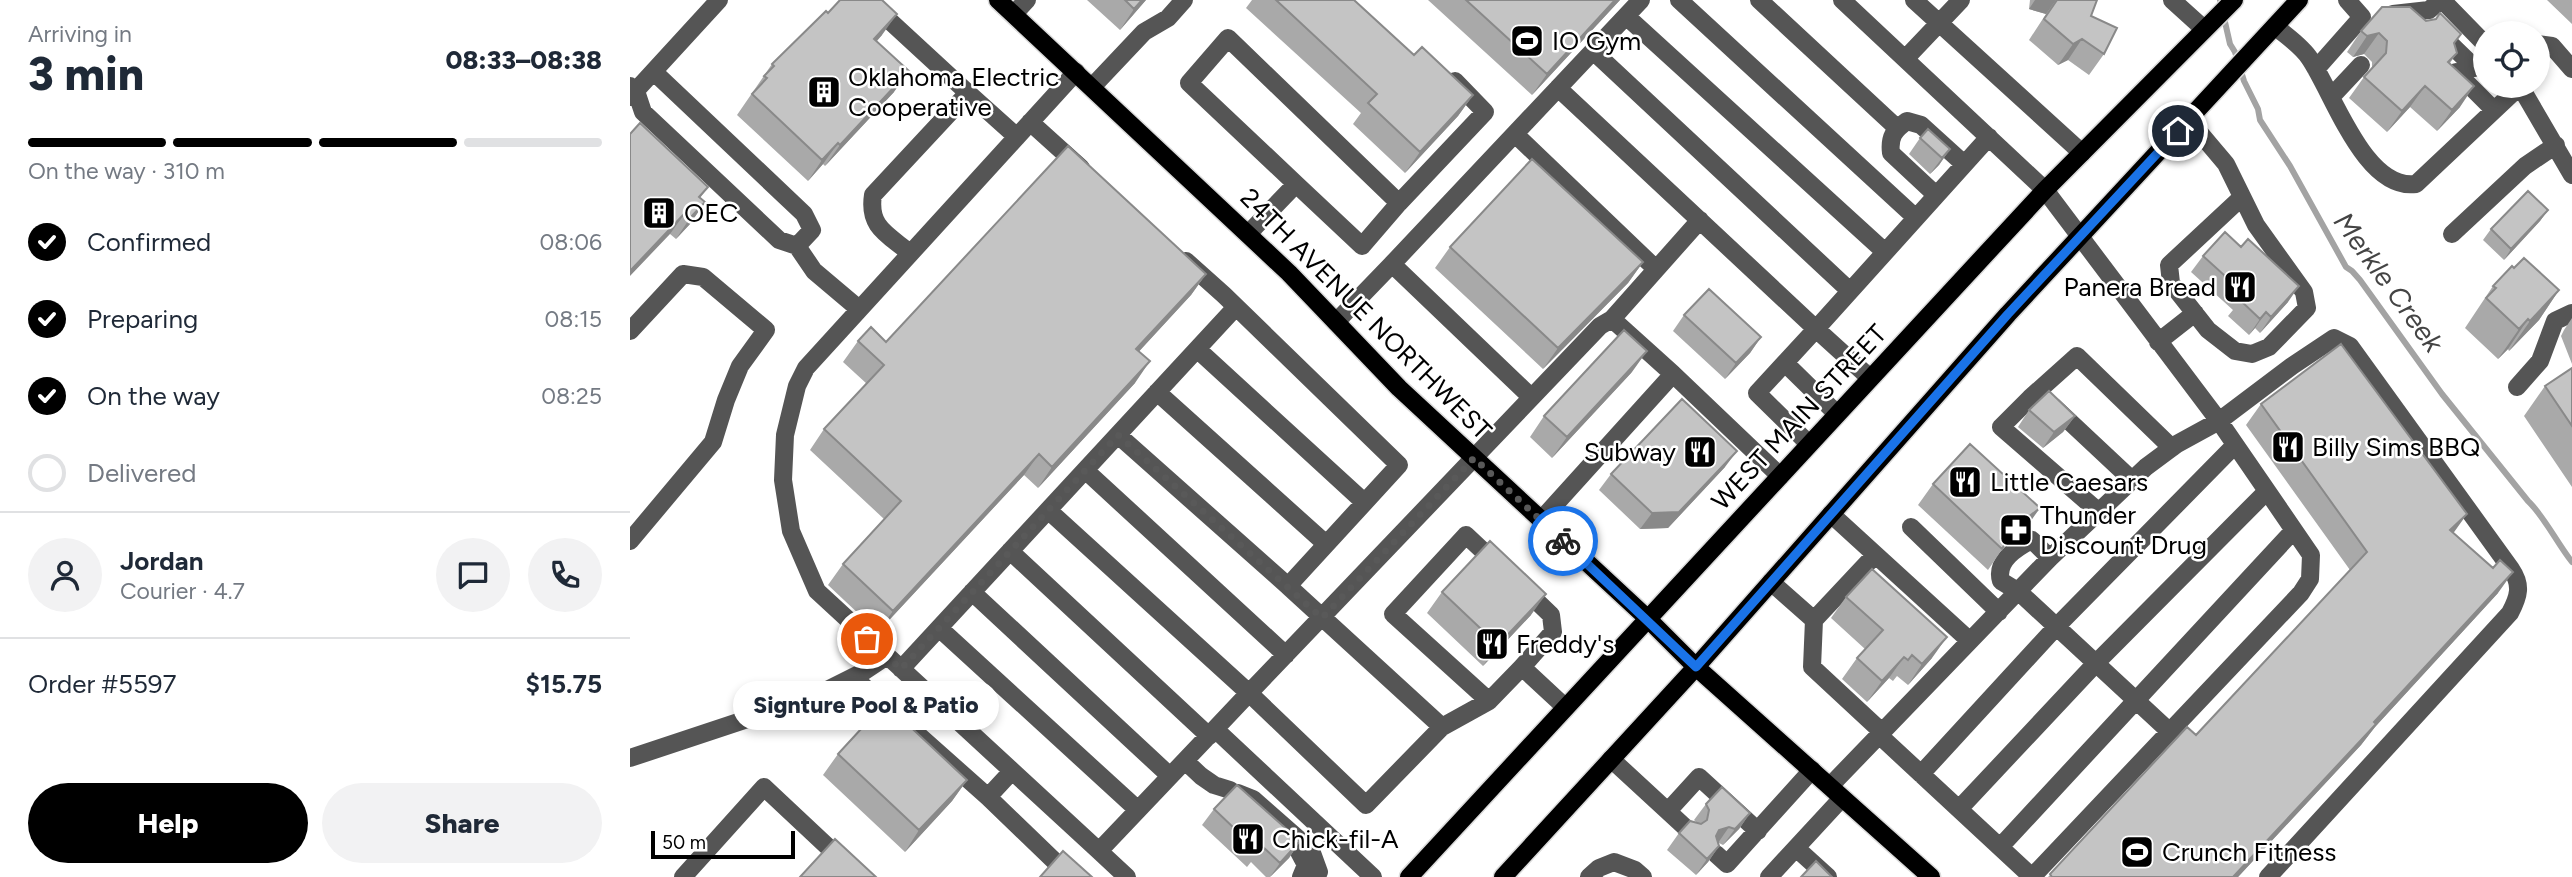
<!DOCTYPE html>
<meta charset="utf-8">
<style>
:root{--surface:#fff;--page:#f2f2f3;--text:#1f2937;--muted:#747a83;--line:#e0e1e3;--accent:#000}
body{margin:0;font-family:Figtree,sans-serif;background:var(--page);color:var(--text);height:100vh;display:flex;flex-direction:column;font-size:26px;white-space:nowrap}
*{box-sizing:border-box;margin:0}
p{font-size:23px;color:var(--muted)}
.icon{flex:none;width:38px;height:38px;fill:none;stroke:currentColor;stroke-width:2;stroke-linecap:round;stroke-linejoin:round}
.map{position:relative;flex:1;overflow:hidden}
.sheet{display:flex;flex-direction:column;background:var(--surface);width:630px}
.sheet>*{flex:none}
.controls{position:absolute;left:1843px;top:21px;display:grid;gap:14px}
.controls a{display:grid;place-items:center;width:77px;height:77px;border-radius:50%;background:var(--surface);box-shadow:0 4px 10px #0003;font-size:35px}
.scale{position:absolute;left:21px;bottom:18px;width:144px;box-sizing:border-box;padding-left:7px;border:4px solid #000;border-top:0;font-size:19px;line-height:24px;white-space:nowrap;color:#000;-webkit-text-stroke:5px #fff;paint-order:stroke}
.pin{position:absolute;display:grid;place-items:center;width:60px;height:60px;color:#fff;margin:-30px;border:4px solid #fff;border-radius:50%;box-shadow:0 2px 7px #0007}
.courier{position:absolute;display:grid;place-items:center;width:70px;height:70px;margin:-35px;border:5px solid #1a73e8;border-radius:50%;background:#fff;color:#222;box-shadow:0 2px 9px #0007}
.bubble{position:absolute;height:49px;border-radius:24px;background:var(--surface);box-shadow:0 4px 10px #0003;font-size:23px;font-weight:800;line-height:49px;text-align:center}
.summary em{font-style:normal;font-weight:800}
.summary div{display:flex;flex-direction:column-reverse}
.summary{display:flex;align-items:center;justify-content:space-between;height:119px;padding:0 28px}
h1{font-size:46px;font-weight:800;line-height:52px}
.bar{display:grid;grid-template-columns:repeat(4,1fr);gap:10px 7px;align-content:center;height:84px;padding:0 28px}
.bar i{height:9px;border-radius:5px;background:var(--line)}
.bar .on{background:var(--accent)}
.bar p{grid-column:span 4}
.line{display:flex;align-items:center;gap:18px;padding:0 28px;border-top:2px solid var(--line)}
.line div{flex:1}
.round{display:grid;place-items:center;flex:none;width:74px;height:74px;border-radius:37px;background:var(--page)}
ol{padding:0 28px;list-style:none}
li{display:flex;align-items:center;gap:21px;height:77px}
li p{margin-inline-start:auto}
li .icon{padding:7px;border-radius:50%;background:var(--accent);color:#fff;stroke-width:4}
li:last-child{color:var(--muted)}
li i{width:38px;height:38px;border:4px solid var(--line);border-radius:50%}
.action{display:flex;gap:14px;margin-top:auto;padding:14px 28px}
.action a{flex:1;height:80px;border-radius:42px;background:var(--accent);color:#fff;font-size:28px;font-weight:800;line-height:80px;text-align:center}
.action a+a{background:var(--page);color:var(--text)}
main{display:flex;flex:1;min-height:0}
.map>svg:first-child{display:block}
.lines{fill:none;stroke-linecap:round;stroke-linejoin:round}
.stream{stroke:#a3a3a3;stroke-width:6}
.major-casing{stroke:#dbdbdb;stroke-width:21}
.minor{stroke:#555;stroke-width:18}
.major{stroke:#000;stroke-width:18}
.wall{fill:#a9a9a9}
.shaded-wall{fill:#898989}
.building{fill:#c4c4c4;stroke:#898989;stroke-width:2}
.done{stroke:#595959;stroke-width:7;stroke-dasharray:0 12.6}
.route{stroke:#1a73e8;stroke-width:9}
.labels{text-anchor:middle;stroke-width:5;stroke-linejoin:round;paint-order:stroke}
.poi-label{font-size:26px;fill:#000;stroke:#fff;text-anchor:start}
.street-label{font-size:26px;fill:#000;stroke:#fff}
.water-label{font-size:28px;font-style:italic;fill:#444;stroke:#fff}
</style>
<main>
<section class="sheet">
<div class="summary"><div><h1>3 min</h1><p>Arriving in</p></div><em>08:33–08:38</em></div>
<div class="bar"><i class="on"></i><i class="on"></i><i class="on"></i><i></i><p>On the way · 310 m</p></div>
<ol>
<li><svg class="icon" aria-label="check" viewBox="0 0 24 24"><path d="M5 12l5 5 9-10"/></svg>Confirmed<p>08:06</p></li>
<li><svg class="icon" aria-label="check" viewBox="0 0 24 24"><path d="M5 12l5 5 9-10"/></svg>Preparing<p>08:15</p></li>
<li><svg class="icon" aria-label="check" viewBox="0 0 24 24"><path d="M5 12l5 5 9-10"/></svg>On the way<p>08:25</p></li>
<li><i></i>Delivered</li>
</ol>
<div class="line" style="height:126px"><a class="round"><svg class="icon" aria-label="person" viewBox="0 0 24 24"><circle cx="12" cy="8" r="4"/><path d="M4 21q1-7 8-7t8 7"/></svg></a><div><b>Jordan</b><p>Courier · 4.7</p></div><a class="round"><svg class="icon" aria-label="chat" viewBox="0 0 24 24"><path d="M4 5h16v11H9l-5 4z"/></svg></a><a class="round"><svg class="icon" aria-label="phone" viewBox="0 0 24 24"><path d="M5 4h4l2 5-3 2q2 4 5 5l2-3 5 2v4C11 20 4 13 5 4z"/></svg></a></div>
<div class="line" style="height:91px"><div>Order #5597</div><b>$15.75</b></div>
<div class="action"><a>Help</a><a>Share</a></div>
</section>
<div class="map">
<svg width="1942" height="877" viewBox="0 0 1942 877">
<rect width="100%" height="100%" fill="#fff"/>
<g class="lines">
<path class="stream" d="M 1590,0 L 1600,44 L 1605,52 L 1614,81 L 1628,109 L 1630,120 L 1660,166 L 1716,267 L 1722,271 L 1730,280 L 1812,394 L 1898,501 C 1914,516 1927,543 1942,562"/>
<defs>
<path id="major" d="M 368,0 L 659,273 L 769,388 L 1017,618 L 1066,667 L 1301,877
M 779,877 L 1415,190 L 1604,0
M 873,877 L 1066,667 L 1378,314 L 1669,0"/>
</defs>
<use href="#major" class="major-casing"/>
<path class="minor" d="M 237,0 L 338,93 L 243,195 C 238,227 257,234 280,253
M 1049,0 L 1286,218
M 1129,0 L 1267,128
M 1212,0 L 1275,59
M 1284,0 L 1452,153
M 1331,0 L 1275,59 L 1415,190 L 1589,421 L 1681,555 L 1680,579 L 1671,593 L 1402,877
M 1542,0 L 1574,29
M 1812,0 L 1855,44
M 384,14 L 397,0
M 1763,14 L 1799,10 L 1811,0
M 996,16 L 1255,252
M 1645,26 C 1656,36 1672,46 1680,59 C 1704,95 1735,191 1786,184 L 1890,86
M 1809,33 L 1845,68
M 1908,44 L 1922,46 L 1942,69
M 963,51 L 1220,291
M 1686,69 L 1732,17 L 1717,0
M 446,72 L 176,368 L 167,386 L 155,435 L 153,480 L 161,531 L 187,591 L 469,851 L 585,729 L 743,877
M 1826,72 L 1863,109
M 0,86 L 6,91 L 13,112 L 149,240 L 167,246 L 182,230 L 174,214 L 24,72
M 1890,86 L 1942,175
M 462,87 L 514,32 L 538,18 L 554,0
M 928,88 L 1186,329 L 1359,137
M 338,93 L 387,137
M 0,97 L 89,0
M 1701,97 L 1731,65
M 1558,119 L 1596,164 L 1626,225 L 1674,292 L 1677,308 L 1639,347 L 1622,354 L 1605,351 L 1578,330 L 1541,283 L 1539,265 L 1612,197
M 400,122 L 451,168
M 885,134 L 1026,269
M 1306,195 L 1261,153 C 1259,137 1264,130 1277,121 L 1291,125 L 1334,164
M 769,203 L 855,112 L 825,81
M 618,234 L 666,184 L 732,246 L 769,203 L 598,38 L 559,83 L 666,184
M 1822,234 L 1895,166 L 1926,145
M 167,246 L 184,271 L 229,309
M 556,261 L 594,295 L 769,465 L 658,586 L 812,727
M 762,264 L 1011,0
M 982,319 L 1070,220
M 706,322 L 762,264 L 901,397
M 0,331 L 53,274 L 73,277 L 136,330 L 110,366 L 96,400 L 83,442 L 0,541
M 1528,342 L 1565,313
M 567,349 L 734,502
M 1155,363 L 1207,414
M 1887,387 L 1910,361 L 1925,321 L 1942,313
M 527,392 L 696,544
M 1423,406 L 1502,480
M 488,435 L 658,586
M 1179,444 L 1127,393 L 1186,329 L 1240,378
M 455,470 L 656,655
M 418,510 L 619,693 L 585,729
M 1469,512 L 1371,427 L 1400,398 L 1447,356 L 1542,448
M 1201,514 L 1340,641
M 911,520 L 1043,374 L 1150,476
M 1281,527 L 1369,612
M 380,551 L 579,736
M 1420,558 L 1402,540 C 1386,548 1365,561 1371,581 L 1389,592 L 1539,731
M 868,565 L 836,535 L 763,614 L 859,701 L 892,667
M 1141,582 L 1184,620 L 1245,555
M 894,589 L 921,615 L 923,632 L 892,667 L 935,707
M 342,592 L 540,776
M 1184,620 L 1182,667 L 1252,732
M 309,628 L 508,810
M 271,669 L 605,308
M 223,677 L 358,797 L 441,877
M 859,701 L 812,727 L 736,805 L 619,693 L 970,326 L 982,319 L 1043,374
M 1249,735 L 1402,877
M 0,758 L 181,698 L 233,672 L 257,656
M 981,759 L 1057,829
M 555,761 L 571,776 L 584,785 L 600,790 L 617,805
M 1291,774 L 1427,626 L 1605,445
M 1200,786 L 1420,558 L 1516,467 L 1547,444 L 1589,421 L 1662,366 L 1704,338 L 1720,346 L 1881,569 C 1892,585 1889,596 1880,613 L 1638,877
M 608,793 L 623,799 L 681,850 L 689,872 L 686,877
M 358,797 L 382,771
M 1329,809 L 1467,662 L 1637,491
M 1038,811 L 1069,777 L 1128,831
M 649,833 L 668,850 L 676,865 L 671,877
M 1370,847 L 1664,530
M 1166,848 L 1198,877
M 469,851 L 497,877
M 1086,854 L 1097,864 L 1182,770
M 53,877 L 134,787 L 230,877
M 959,877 L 969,868 L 984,862 L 1005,870 L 1013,877
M 1139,877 L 1212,798"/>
<use href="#major" class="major"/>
</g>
<path class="wall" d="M 457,0 L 516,0 L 490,30 Z
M 622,0 L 724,0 L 784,55 L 843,95 L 828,116 L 775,173 L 723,124 L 731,113 L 616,8 Z
M 798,0 L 990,0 L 902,95 Z
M 1400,0 L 1467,0 L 1461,16 L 1474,54 L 1459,75 L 1438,60 L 1428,65 L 1399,40 L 1416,14 L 1399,9 Z
M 1917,0 L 1942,0 L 1942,24 Z
M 198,13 L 252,35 L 247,41 L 264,92 L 195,166 L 193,164 L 178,181 L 107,115 L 142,64 Z
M 1796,21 L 1831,34 L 1824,44 L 1827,53 L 1820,63 L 1830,107 L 1807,131 L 1780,107 L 1757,132 L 1719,98 L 1734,77 L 1742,68 L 1742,62 L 1734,54 L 1723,57 L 1717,52 L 1731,31 Z
M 0,134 L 78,187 L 70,198 L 75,202 L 60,224 L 46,239 L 40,234 Z
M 1290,138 L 1320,149 L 1309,165 L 1300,174 L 1279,154 Z
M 1918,210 L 1910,221 L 1874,260 L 1853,240 L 1861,229 Z
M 820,247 L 1013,262 L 998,283 L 913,369 L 805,268 Z
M 1573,256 L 1658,302 L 1630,333 L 1625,328 L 1619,335 L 1598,316 L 1603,310 L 1561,272 Z
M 1884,268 L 1929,290 L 1909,320 L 1879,351 L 1878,349 L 1868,359 L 1835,328 L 1863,286 Z
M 576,274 L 561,295 L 509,351 L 505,383 L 408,488 L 394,475 L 248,632 L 198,585 L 213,564 L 254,519 L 180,450 L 194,429 L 237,384 L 213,362 L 228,341 L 256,342 Z
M 1054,315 L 1131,337 L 1120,353 L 1095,379 L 1043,331 Z
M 1942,318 L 1942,364 L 1931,336 L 1934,330 Z
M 1942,368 L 1942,487 L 1894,416 L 1915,386 Z
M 1002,372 L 922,458 L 900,437 L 914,416 Z
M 1631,404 L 1823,533 L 1868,593 L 1745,727 L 1731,745 L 1608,877 L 1418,877 L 1566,735 L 1720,570 L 1616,425 Z
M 1399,410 L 1445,416 L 1433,432 L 1413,448 L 1388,427 Z
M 1095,467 L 1038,528 L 1010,529 L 969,490 L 981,474 Z
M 1303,484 L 1395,529 L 1375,545 L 1358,570 L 1288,505 Z
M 812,592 L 901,615 L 853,666 L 797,613 Z
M 1216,597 L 1302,658 L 1278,685 L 1267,676 L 1263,681 L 1259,678 L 1237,702 L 1212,679 L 1227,658 L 1235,649 L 1201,618 Z
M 208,754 L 337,780 L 322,801 L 275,852 L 193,775 Z
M 1076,804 L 1120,813 L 1109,829 L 1093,845 L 1089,843 L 1089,846 L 1078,862 L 1066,875 L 1037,850 L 1049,833 L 1066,822 L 1064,820 Z
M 584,809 L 670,841 L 659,858 L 640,877 L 636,877 L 621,862 L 617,867 L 572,825 Z"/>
<path class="shaded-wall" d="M 512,0 L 516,0 L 490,30 L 504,9 Z
M 985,0 L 990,0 L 902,95 L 917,74 Z
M 1405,0 L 1426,0 L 1416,14 L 1399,9 Z
M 267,14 L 252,35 L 229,60 L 244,39 Z
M 1749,33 L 1734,54 L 1723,57 L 1737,36 Z
M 1452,39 L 1438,60 L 1428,65 L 1443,44 Z
M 279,71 L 264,92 L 195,166 L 210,145 Z
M 1795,86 L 1780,107 L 1757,132 L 1772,111 Z
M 1844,86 L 1830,107 L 1807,131 L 1822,110 Z
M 843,95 L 828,116 L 775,173 L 790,152 Z
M 208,143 L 193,164 L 178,181 L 192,160 Z
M 1320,149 L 1309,165 L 1300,174 L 1312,158 Z
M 75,202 L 60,224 L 46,239 L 60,218 Z
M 1918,210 L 1910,221 L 1874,260 L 1881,249 Z
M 55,213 L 40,234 L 0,276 L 0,271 Z
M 1013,262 L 998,283 L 913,369 L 928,348 Z
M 576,274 L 561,295 L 492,370 L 506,349 Z
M 1669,286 L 1658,302 L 1630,333 L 1641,317 Z
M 1929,290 L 1909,320 L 1879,351 L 1900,321 Z
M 1636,312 L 1625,328 L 1619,335 L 1630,319 Z
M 1898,319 L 1878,349 L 1868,359 L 1889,329 Z
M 1131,337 L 1120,353 L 1095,379 L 1106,363 Z
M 1017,351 L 1002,372 L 922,458 L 937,437 Z
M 520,361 L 505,383 L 408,488 L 422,467 Z
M 1445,416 L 1433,432 L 1413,448 L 1424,432 Z
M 1107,451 L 1095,467 L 1038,528 L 1010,529 L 1022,513 Z
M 409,454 L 394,475 L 248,632 L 263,611 Z
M 1410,508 L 1395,529 L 1370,549 L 1384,528 Z
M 1837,514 L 1822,535 L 1820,530 Z
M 1883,572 L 1868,593 L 1745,727 L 1731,745 L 1608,877 L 1603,877 L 1744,722 Z
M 916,594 L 901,615 L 853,666 L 868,645 Z
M 1317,637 L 1302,658 L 1278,685 L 1292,664 Z
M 1274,657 L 1259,678 L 1237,702 L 1252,681 Z
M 337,780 L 322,801 L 275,852 L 289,830 Z
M 1120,813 L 1109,829 L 1093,845 L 1105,829 Z
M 1099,827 L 1088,843 L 1078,846 L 1089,830 Z
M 670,841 L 659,858 L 640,877 L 650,863 Z
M 1089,846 L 1078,862 L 1066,875 L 1077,859 Z"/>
<path class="building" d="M 210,0 L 252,0 L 267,14 L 244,39 L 279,71 L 210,145 L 208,143 L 192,160 L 122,94 L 137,78 L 134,76 L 144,66 L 142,64 L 196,11 L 198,13 Z
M 495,0 L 512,0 L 504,9 Z
M 646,0 L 724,0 L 784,55 L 792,47 L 843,95 L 790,152 L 738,103 L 747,94 Z
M 836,0 L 985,0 L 917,74 Z
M 1427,0 L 1467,0 L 1461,16 L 1487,28 L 1474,54 L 1452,39 L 1443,44 L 1414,19 Z
M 1752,7 L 1780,7 L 1796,21 L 1806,19 L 1810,13 L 1831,34 L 1824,43 L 1827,53 L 1818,62 L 1844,86 L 1822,110 L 1795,86 L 1772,111 L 1734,77 L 1756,53 L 1757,41 L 1749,33 L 1737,36 L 1731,31 Z
M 10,123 L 78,187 L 69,197 L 75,202 L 60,218 L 55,213 L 0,271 L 0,134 Z
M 1298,129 L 1320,149 L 1312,158 L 1290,138 Z
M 438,146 L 576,274 L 506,349 L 520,361 L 422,467 L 409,454 L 263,611 L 213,564 L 271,501 L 194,429 L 254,365 L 228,341 L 241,327 L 256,342 Z
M 902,159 L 1013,262 L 928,348 L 820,247 Z
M 1898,191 L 1918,210 L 1881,249 L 1861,229 Z
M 1595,232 L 1611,247 L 1618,239 L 1669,286 L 1641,317 L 1636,312 L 1630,319 L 1610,300 L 1615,294 L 1573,256 Z
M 1894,258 L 1929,290 L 1900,321 L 1898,319 L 1889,329 L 1856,298 L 1866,288 L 1863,286 L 1882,266 L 1884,268 Z
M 1079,289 L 1131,337 L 1106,363 L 1054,315 Z
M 994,330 L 1017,351 L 937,437 L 914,416 Z
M 1711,344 L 1837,514 L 1820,530 L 1863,568 L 1870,560 L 1883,572 L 1744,722 L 1746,724 L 1603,877 L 1422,877 L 1420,874 L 1557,727 L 1566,735 L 1737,552 L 1631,404 Z
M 1942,368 L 1942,426 L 1915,386 Z
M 1419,391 L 1445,416 L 1424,432 L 1399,410 Z
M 1052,399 L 1107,451 L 1049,512 L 1022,513 L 981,474 Z
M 1340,444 L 1410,508 L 1384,528 L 1372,549 L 1303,484 Z
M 860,541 L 916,594 L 868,645 L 812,592 Z
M 1242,569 L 1317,637 L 1292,664 L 1282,655 L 1278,660 L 1274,657 L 1252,681 L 1227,658 L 1253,630 L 1216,597 Z
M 255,703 L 337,780 L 289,830 L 208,754 Z
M 607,785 L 670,841 L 650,863 L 632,846 L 628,851 L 584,809 Z
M 1092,787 L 1120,813 L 1105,829 L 1099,827 L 1089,830 L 1086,836 L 1089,846 L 1077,859 L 1049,833 L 1060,821 L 1071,824 L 1077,820 L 1079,810 L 1076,804 Z
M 205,839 L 246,877 L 170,877 Z
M 433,851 L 462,877 L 410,877 Z
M 1186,861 L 1202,877 L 1171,877 Z"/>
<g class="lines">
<path class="done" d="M 237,639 L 271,669 L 488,435 L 692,618 L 844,458 L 933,541"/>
<path class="route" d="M 933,541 L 1066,667 L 1378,314 L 1548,131"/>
</g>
<defs>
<symbol id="stadium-square" viewBox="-11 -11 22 22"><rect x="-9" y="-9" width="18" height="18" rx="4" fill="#000" stroke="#fff"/><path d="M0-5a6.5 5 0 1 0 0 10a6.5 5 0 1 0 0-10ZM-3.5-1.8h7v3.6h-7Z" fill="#fff"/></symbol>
<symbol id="building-square" viewBox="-11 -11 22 22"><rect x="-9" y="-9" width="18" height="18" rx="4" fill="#000" stroke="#fff"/><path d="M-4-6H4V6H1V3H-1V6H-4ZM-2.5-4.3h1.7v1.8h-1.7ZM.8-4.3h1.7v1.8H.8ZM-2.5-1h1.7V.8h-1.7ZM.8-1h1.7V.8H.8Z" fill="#fff"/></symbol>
<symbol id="restaurant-square" viewBox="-11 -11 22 22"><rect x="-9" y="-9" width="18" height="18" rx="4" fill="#000" stroke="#fff"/><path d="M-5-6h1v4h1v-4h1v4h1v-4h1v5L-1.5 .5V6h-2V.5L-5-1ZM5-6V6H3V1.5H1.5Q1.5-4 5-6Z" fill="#fff"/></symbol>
<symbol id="pharmacy-square" viewBox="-11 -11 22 22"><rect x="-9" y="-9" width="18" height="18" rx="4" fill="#000" stroke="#fff"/><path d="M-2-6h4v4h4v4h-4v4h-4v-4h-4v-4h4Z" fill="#fff"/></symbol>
</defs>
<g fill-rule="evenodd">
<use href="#stadium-square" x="878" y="22" width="38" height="38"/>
<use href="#building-square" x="175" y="73" width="38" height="38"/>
<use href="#building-square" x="10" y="194" width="38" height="38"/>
<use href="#restaurant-square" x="1591" y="268" width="38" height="38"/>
<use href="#restaurant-square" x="1639" y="428" width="38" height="38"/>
<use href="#restaurant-square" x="1051" y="433" width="38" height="38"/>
<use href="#restaurant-square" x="1316" y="463" width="38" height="38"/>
<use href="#pharmacy-square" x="1367" y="511" width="38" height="38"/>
<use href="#restaurant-square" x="843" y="625" width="38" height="38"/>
<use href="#restaurant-square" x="599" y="820" width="38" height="38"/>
<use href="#stadium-square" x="1488" y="833" width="38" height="38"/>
</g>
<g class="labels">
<g class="poi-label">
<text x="922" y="50">IO Gym</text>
<text x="218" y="86">Oklahoma Electric<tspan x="218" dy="30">Cooperative</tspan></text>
<text x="54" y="222">OEC</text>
<text x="1586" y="296" text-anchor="end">Panera Bread</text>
<text x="1682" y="456">Billy Sims BBQ</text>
<text x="1046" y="461" text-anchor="end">Subway</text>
<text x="1360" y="491">Little Caesars</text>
<text x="1410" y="524">Thunder<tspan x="1410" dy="30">Discount Drug</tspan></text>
<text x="886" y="653">Freddy's</text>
<text x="642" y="848">Chick-fil-A</text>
<text x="1532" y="861">Crunch Fitness</text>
</g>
<g class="street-label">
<text transform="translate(736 314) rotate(45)" y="9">24TH AVENUE NORTHWEST</text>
<text transform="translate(1169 417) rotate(-47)" y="9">WEST MAIN STREET</text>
</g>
<g class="water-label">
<text transform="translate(1759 282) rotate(54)" y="10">Merkle Creek</text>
</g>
</g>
</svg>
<div class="controls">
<a><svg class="icon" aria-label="locate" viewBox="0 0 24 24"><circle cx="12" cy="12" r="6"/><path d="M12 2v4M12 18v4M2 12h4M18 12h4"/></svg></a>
</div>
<div class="scale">50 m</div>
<div class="pin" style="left:237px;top:639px;background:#ea580c"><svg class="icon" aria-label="bag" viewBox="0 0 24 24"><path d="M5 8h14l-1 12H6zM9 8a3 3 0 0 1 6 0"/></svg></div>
<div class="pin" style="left:1548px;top:131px;background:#1f2937"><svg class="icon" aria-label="home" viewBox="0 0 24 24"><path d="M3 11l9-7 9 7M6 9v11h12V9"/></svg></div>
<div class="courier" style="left:933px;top:541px"><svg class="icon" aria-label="bike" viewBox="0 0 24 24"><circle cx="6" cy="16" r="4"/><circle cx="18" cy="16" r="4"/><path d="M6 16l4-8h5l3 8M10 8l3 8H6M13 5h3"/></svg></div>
<div class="bubble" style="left:103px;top:681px;width:266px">Signture Pool &amp; Patio</div>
</div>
</main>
